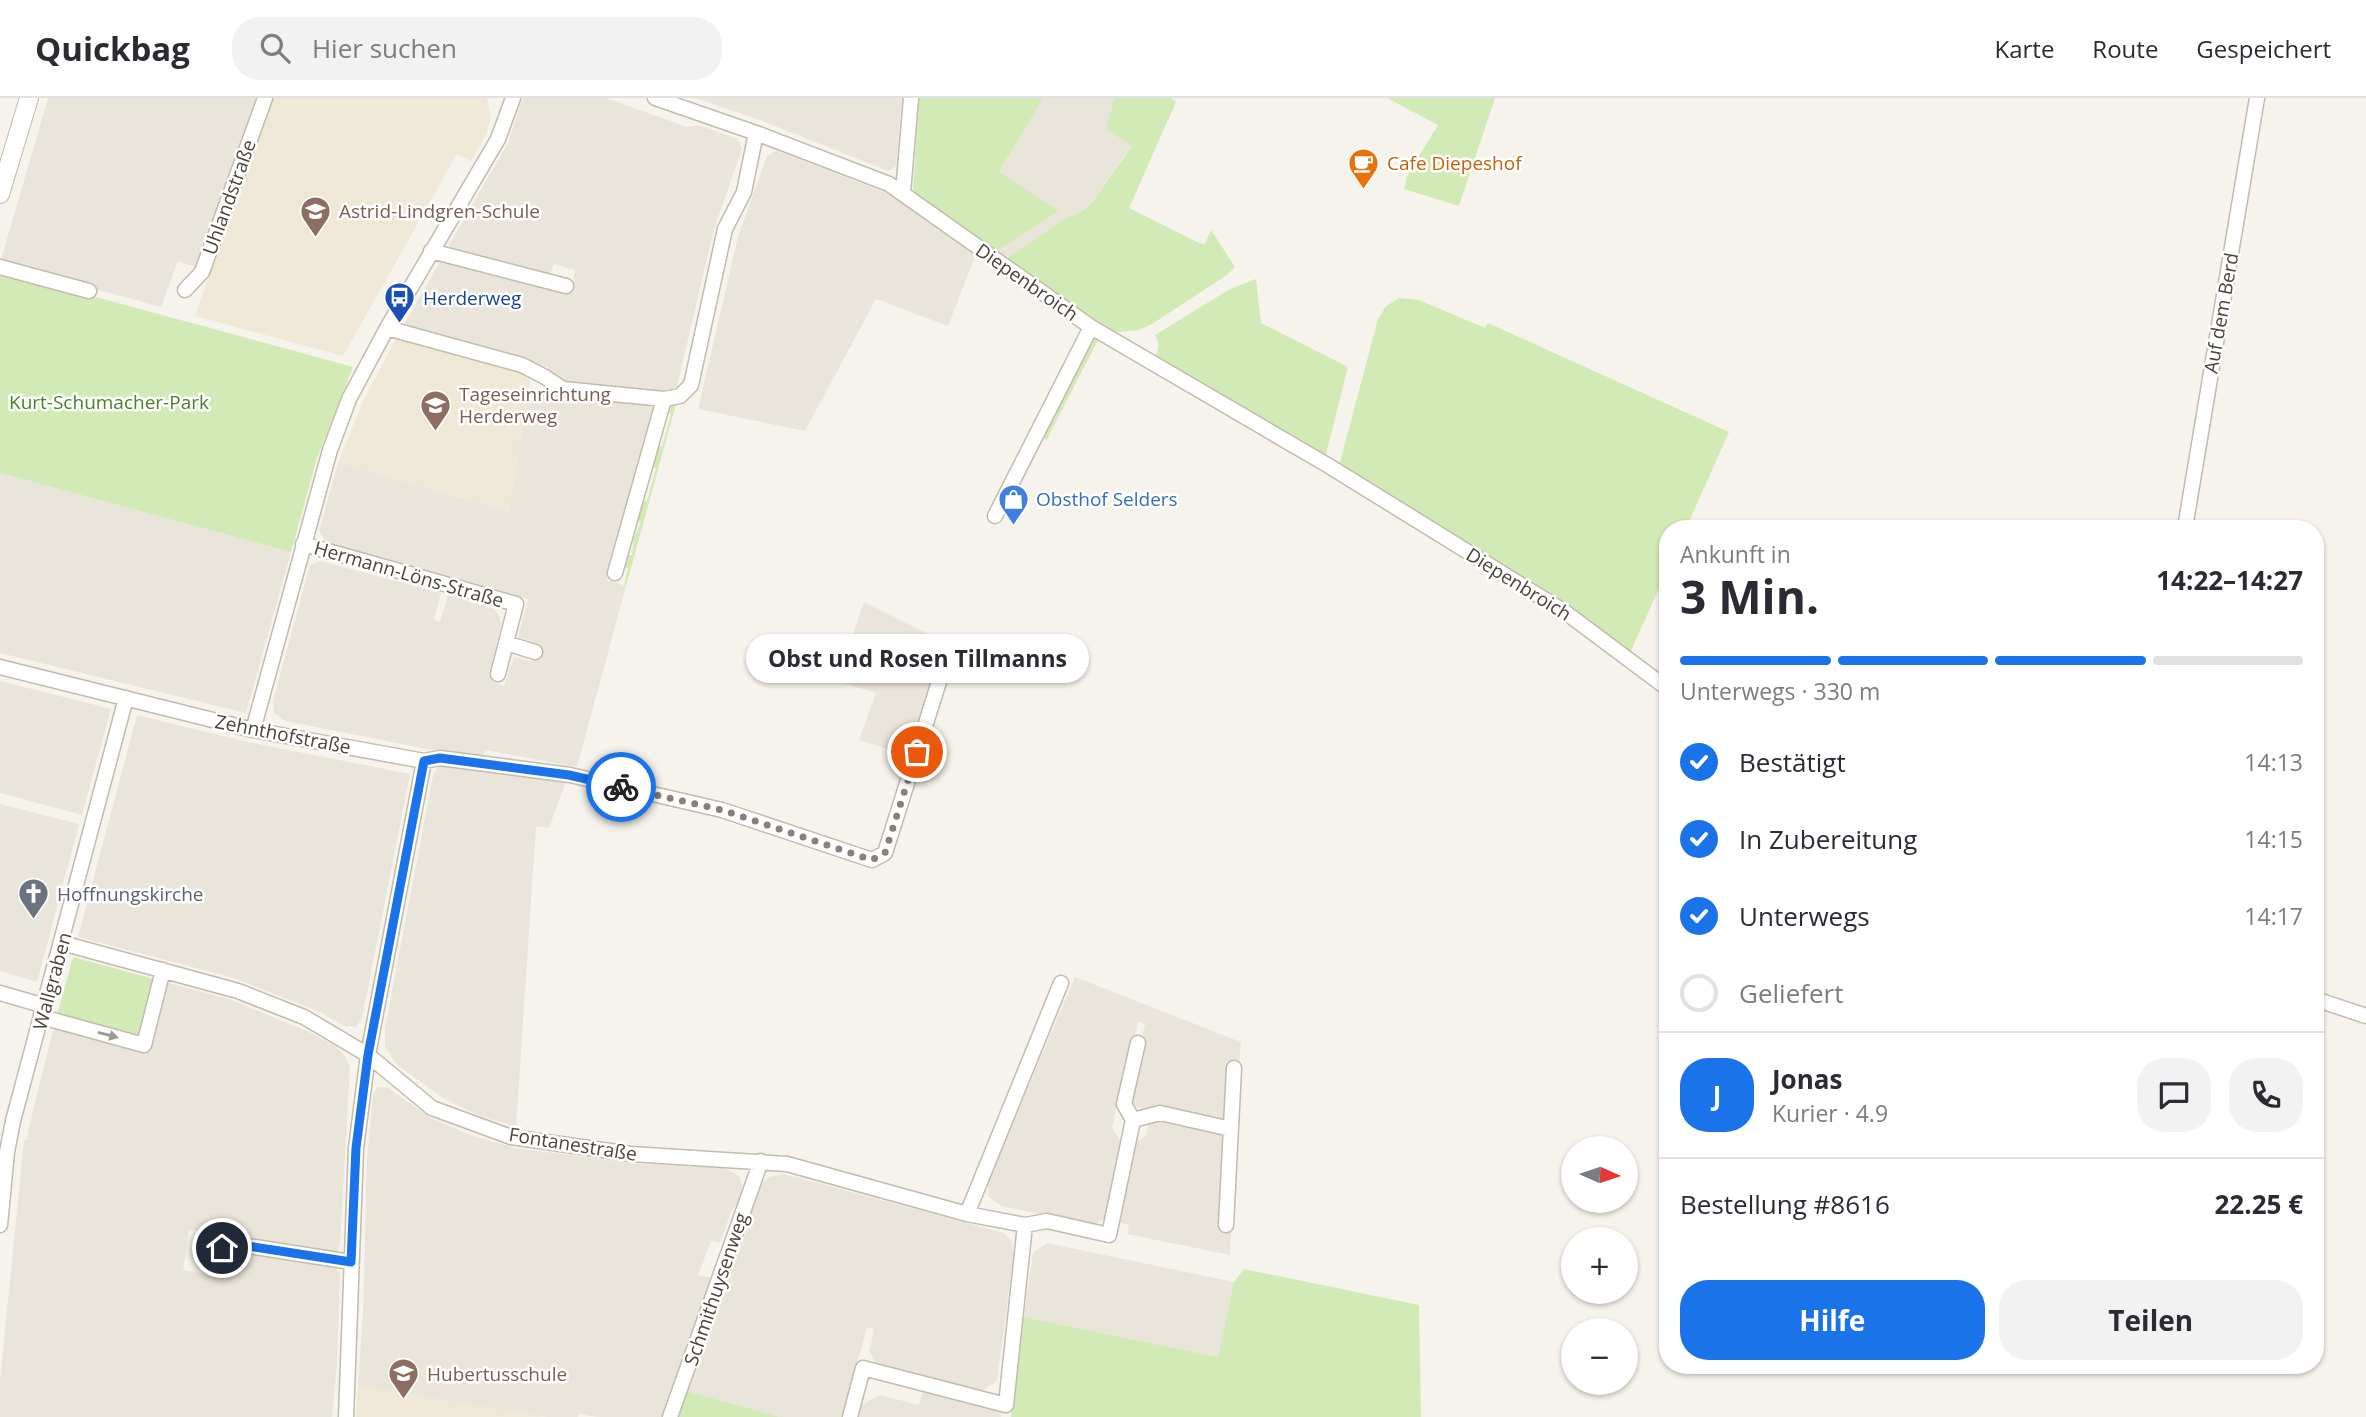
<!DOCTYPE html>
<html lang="de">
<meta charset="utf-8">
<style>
:root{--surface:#fff;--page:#f2f2f3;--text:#2b2b33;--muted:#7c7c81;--line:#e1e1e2;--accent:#1a73e8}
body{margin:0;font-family:"Open Sans",sans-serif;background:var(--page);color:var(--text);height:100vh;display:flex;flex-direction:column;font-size:26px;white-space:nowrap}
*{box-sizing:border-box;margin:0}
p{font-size:23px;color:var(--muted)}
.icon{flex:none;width:38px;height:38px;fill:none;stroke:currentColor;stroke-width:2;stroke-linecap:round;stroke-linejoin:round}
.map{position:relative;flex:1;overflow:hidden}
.details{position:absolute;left:1659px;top:422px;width:665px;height:854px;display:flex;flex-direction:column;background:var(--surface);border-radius:28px;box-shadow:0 2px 5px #0004}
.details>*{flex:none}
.needle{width:46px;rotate:93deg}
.fabs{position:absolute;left:1561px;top:1038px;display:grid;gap:14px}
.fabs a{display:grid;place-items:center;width:77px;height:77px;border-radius:50%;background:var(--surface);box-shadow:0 2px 5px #0004;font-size:35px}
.pin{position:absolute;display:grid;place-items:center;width:60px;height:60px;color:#fff;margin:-30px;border:4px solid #fff;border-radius:50%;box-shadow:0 2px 7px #0007}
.courier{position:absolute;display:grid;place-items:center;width:70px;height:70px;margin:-35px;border:5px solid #1a73e8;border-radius:50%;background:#fff;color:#222;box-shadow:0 2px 9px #0007}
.bubble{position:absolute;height:49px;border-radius:24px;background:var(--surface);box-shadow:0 2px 5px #0004;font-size:23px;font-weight:700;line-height:49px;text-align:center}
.overview em{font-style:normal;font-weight:700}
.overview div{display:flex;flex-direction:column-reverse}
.overview{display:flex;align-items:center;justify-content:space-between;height:119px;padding:0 21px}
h1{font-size:46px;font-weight:700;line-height:52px}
.bar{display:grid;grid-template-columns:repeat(4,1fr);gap:10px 7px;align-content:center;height:84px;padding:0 21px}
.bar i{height:9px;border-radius:5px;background:var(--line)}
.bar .selected{background:var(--accent)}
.bar p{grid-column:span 4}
.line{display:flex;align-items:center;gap:18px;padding:0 21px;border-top:2px solid var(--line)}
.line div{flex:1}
.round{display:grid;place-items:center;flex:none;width:74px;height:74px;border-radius:28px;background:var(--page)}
ol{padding:0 21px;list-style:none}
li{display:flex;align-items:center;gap:21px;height:77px}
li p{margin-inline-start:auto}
li .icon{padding:7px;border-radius:50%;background:var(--accent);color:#fff;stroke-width:4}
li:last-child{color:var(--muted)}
li i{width:38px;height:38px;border:4px solid var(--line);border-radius:50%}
.action{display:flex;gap:14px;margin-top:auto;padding:14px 21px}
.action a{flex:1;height:80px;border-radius:28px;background:var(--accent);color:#fff;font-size:28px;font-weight:700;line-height:80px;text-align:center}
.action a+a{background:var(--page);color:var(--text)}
header{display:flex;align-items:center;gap:42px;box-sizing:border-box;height:98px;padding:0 35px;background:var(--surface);border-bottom:2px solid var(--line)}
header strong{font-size:33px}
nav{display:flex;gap:38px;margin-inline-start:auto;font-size:24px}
.search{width:490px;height:63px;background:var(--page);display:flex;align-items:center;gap:18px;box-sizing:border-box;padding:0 24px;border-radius:28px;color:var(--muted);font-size:26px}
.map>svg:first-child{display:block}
.residential{fill:#eae5da}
.education{fill:#efe8d6}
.green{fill:#d2eab5}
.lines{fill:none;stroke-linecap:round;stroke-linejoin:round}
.minor-casing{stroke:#c2bbae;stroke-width:17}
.tertiary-casing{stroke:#c2bbae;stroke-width:20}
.minor{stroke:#fff;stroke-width:14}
.tertiary{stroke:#fff;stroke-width:18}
.oneway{fill:#9c9892}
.done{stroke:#878178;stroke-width:7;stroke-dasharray:0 12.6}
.route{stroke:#1a73e8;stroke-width:9}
.labels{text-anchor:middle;stroke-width:5;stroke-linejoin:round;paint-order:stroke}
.food-label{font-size:19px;fill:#c56008;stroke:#fff;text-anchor:start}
.street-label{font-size:19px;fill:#4b4439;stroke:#fff}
.education-label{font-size:19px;fill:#785e54;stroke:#fff;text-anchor:start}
.transit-label{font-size:19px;fill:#164399;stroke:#fff;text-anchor:start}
.park-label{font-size:19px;fill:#4a7f2a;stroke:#fff}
.shop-label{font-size:19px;fill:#366cbe;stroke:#fff;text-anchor:start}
.worship-label{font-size:19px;fill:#5b616d;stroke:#fff;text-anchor:start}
</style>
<header>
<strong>Quickbag</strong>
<div class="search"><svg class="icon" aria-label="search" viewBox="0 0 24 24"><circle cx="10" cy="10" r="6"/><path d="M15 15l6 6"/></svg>Hier suchen</div>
<nav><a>Karte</a><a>Route</a><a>Gespeichert</a></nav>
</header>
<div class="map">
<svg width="2366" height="1319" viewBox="0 0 2366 1319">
<rect width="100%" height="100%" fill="#f6f3ec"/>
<path class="residential" d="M 48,0 L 256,0 L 195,169 L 178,163 L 161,209 L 0,165 Z
M 523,0 L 606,0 L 687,29 L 698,27 L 738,41 L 742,51 L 714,131 L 676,292 L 669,295 L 562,286 L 547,275 L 548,269 L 409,231 L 405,225 L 442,160 L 570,194 L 575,172 L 554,166 L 548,181 L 452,154 L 449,147 L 508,45 Z
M 695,0 L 902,0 L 896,68 L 888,73 L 765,24 Z
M 1038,0 L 1114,0 L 1106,31 L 1132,47 L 1090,106 L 1077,116 L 1065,120 L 1006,161 L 995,154 L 1059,113 L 999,75 L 1041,3 Z
M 777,53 L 894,98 L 976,156 L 948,228 L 876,201 L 805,333 L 698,311 L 738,139 L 767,58 Z
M 528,292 L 646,303 L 654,310 L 607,482 L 626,488 L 577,669 L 485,652 L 483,662 L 285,623 L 274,615 L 273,603 L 310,467 L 320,463 L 441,495 L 434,522 L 440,524 L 448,497 L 494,511 L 499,517 L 501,526 L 492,566 L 492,570 L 496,572 L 493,584 L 504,588 L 514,559 L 531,563 L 536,559 L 539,552 L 535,545 L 518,539 L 528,501 L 334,447 L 326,443 L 319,433 L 338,365 L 509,413 Z
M 0,375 L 291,454 L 246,615 L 0,555 Z
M 864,504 L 946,545 L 910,658 L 859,642 L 876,595 L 837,583 Z
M 0,583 L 111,611 L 82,717 L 0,695 Z
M 137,617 L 248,644 L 410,676 L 362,920 L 356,929 L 344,928 L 320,914 L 234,880 L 78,839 Z
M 451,666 L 502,676 L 503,674 L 539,681 L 540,678 L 566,683 L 549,730 L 536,728 L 516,1029 L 478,1017 L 443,1000 L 396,966 L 385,948 L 385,930 L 433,678 L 439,667 Z
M 0,706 L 79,726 L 37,884 L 0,873 Z
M 1075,879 L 1241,944 L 1239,969 L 1225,1022 L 1219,1023 L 1152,1013 L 1136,1009 L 1130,1000 L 1145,926 L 1138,924 L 1121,1006 L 1117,1006 L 1112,1030 L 1121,1044 L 1106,1119 L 1094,1127 L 1001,1108 L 989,1099 L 988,1084 Z
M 168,885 L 229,901 L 309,934 L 335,948 L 344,957 L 350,969 L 340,1147 L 338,1153 L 332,1154 L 189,1132 L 183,1172 L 230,1180 L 235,1152 L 334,1168 L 340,1175 L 337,1264 L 332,1319 L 0,1319 L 0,1282 L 24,1042 L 27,1042 L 29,1029 L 54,928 L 150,953 Z
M 378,989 L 387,989 L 431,1020 L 470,1037 L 515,1050 L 638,1066 L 725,1070 L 740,1079 L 743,1093 L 737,1108 L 732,1111 L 720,1145 L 711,1143 L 698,1177 L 712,1180 L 662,1319 L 598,1319 L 579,1316 L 578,1319 L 547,1319 L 358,1288 L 363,1215 L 367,1062 L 373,996 Z
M 1150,1020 L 1224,1034 L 1231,1131 L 1230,1157 L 1127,1136 L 1129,1127 L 1117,1124 L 1133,1047 L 1146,1038 Z
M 784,1076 L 1004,1135 L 1011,1142 L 1014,1154 L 997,1283 L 980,1294 L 876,1265 L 869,1253 L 874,1231 L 867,1229 L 843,1319 L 780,1319 L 686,1293 L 759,1089 L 769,1079 Z
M 1047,1145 L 1234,1184 L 1218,1259 L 1024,1219 L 1033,1155 Z
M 925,1293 L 1002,1314 L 1001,1319 L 857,1319 L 860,1308 L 880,1297 L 919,1307 L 922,1295 Z"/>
<path class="education" d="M 273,0 L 487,0 L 491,20 L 486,37 L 471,63 L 457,56 L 343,258 L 195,218 Z
M 397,239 L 517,270 L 530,283 L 510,413 L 338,365 L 363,303 Z
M 358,1288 L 547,1319 L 356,1319 Z"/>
<path class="green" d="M 919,0 L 1038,0 L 1042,2 L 999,74 L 1059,113 L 995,154 L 920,100 L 913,92 Z
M 1114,0 L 1171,0 L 1176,4 L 1129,110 L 1199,145 L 1205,146 L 1211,132 L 1235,169 L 1227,177 L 1152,226 L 1139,232 L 1118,234 L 1104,231 L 1006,161 L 1065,120 L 1077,116 L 1090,107 L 1132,48 L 1106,31 Z
M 1387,0 L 1495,0 L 1459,108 L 1404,91 L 1408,76 L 1438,27 Z
M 0,173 L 353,269 L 317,360 L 291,454 L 0,375 Z
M 1256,181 L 1261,225 L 1348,269 L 1325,360 L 1155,259 C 1159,251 1160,246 1155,237 L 1230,191 Z
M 1399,200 L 1419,202 L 1485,230 L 1488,225 L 1729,334 L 1686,430 L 1668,430 L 1668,470 L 1630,555 C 1538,486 1439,425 1339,368 L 1378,221 L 1386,208 Z
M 1094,237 L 1099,240 L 1046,343 L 1044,338 Z
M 672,306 L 676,306 L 626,488 L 624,487 L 628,470 L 624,469 L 627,457 L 632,457 L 634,440 L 641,424 L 636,422 L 642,402 L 647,403 L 656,370 L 651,368 L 657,348 L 662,349 L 671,316 L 666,314 L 668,309 Z
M 73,859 L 154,881 L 140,940 L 57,917 Z
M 1244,1171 L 1419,1207 L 1421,1319 L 1011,1319 L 1024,1219 L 1218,1259 L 1234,1184 Z
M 686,1293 L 780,1319 L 677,1319 Z"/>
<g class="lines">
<defs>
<path id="minor" d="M 655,0 L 756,35 L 889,86 L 1091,229 L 1329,368 L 1565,514 L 1668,591
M 903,95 L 911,0
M 431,153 L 566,188
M 0,169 L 89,193
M 185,192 L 202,174 L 265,0
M 387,230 L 522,267 L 545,279 L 563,291 L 664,301
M 995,418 L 1091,229
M 2185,430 L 2257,0
M 303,446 L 516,506 L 498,576
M 615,475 L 664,301 L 680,298 L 691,287 L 725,131 L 744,94 L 756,35
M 506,545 L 535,554
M 0,569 L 253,632 L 424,663 L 440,660 L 570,677 L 722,712 L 872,762 L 885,755 L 950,549
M 253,632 L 330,352 L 349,301 L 387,230 L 498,41 L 513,0
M 62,845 L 238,893 L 304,919 L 368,957 L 432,1010 L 511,1039 L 631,1056 L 787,1066 L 967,1116 L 1061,885
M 0,895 L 45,908
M 2315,901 L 2366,918
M 42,919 L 144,947 L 163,872
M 1133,1022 L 1124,1006 L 1138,945
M 967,1116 L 1025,1127 L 1047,1123 L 1109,1137 L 1133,1022 L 1160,1015 L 1231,1031
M 0,1127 L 7,1054 L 13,1023 L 126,600
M 1226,1127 L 1234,970
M 208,1154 L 235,1146 L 351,1164
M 346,1319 L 356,1050 L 368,957 L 424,663
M 670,1319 L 761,1063
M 850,1319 L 863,1270 L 1006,1307 L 1025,1127"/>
<path id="tertiary" d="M 0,96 L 29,0"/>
</defs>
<use href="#minor" class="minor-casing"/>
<use href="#tertiary" class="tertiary-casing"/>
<use href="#minor" class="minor"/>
<use href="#tertiary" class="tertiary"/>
</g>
<defs><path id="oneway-solid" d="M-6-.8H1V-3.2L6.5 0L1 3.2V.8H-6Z" transform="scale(1.75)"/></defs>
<use class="oneway" href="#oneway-solid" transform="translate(108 937) rotate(15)"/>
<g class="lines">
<path class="done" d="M 621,689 L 722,712 L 872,762 L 885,755 L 917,654"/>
<path class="route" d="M 222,1150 L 235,1146 L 351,1164 L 356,1050 L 368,957 L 424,663 L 440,660 L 569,677 L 621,689"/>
</g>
<defs>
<symbol id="cafe-pin" viewBox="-11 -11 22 30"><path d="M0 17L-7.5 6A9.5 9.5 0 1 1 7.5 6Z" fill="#e8710a" stroke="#fff"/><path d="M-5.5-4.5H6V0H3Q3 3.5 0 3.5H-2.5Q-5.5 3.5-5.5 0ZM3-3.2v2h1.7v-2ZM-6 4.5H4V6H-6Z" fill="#fff"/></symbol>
<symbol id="school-pin" viewBox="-11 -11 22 30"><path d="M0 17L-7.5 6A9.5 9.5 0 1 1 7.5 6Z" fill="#8d6e63" stroke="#fff"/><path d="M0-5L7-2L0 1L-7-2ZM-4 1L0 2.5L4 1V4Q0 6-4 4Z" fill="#fff"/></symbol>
<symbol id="bus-pin" viewBox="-11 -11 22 30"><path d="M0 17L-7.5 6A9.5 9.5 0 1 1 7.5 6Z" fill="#1a4fb4" stroke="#fff"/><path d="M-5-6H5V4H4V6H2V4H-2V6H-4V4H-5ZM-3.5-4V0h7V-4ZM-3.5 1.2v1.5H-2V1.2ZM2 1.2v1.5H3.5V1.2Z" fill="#fff"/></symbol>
<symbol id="shop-pin" viewBox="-11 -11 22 30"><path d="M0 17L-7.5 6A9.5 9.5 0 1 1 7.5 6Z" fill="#3f7fe0" stroke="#fff"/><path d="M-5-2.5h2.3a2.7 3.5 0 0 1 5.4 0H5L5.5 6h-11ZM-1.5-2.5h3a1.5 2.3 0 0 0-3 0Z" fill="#fff"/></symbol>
<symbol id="church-pin" viewBox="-11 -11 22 30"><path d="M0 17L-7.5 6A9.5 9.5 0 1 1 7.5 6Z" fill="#6b7280" stroke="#fff"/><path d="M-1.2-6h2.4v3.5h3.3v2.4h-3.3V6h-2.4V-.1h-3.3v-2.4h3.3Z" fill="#fff"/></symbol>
</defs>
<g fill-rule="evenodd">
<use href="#cafe-pin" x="1346" y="48" width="35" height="47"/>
<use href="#school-pin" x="298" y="96" width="35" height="47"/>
<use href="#bus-pin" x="382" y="182" width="35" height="47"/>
<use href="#school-pin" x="418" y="290" width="35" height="47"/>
<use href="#shop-pin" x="996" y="384" width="35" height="47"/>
<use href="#church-pin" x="16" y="778" width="35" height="47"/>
<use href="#school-pin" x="386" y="1258" width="35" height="47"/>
</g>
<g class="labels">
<g class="food-label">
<text x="1387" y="72">Cafe Diepeshof</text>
</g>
<g class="street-label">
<text transform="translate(229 99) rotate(-70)" y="7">Uhlandstraße</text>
<text transform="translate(1027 184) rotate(35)" y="7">Diepenbroich</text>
<text transform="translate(2221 215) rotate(-80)" y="7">Auf dem Berd</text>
<text transform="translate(409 476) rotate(16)" y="7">Hermann-Löns-Straße</text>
<text transform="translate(1519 486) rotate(32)" y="7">Diepenbroich</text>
<text transform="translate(283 636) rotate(11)" y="7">Zehnthofstraße</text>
<text transform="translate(52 883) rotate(-75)" y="7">Wallgraben</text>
<text transform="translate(573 1046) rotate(9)" y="7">Fontanestraße</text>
<text transform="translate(716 1191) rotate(-71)" y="7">Schmithuysenweg</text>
</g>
<g class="education-label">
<text x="339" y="120">Astrid-Lindgren-Schule</text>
<text x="459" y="303">Tageseinrichtung<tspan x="459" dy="22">Herderweg</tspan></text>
<text x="427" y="1283">Hubertusschule</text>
</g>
<g class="transit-label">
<text x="423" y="207">Herderweg</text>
</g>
<g class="park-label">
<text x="109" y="311">Kurt-Schumacher-Park</text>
</g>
<g class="shop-label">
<text x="1036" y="408">Obsthof Selders</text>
</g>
<g class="worship-label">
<text x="57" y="803">Hoffnungskirche</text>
</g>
</g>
</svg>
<div class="fabs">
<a><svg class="needle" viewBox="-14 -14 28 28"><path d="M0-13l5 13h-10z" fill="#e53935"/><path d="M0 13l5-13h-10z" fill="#7c7c81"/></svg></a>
<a>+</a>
<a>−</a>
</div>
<div class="pin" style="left:917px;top:654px;background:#ea580c"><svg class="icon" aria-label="bag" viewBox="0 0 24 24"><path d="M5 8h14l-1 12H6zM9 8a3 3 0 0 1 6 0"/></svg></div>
<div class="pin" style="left:222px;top:1150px;background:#1f2937"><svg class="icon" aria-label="home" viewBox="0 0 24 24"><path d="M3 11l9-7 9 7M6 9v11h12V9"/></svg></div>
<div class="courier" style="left:621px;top:689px"><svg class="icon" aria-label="bike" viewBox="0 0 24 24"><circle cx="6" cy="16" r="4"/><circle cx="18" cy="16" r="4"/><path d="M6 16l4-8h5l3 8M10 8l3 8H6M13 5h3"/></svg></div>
<div class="bubble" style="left:746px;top:536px;width:343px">Obst und Rosen Tillmanns</div>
<section class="details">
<div class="overview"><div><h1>3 Min.</h1><p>Ankunft in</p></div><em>14:22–14:27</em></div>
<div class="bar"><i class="selected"></i><i class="selected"></i><i class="selected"></i><i></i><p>Unterwegs · 330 m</p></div>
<ol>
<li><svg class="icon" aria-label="check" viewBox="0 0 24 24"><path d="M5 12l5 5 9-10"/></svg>Bestätigt<p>14:13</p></li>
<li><svg class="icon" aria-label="check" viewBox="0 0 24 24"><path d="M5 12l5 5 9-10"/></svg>In Zubereitung<p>14:15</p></li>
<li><svg class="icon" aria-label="check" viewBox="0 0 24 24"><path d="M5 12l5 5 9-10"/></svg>Unterwegs<p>14:17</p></li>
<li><i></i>Geliefert</li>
</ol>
<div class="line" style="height:126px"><b class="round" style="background:var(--accent);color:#fff">J</b><div><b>Jonas</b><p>Kurier · 4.9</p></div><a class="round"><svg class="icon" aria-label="chat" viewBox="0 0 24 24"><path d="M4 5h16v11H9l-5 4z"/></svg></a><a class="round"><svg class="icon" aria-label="phone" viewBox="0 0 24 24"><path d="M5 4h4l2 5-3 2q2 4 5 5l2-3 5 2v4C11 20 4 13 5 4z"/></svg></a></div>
<div class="line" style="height:91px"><div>Bestellung #8616</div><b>22.25 €</b></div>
<div class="action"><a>Hilfe</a><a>Teilen</a></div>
</section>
</div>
